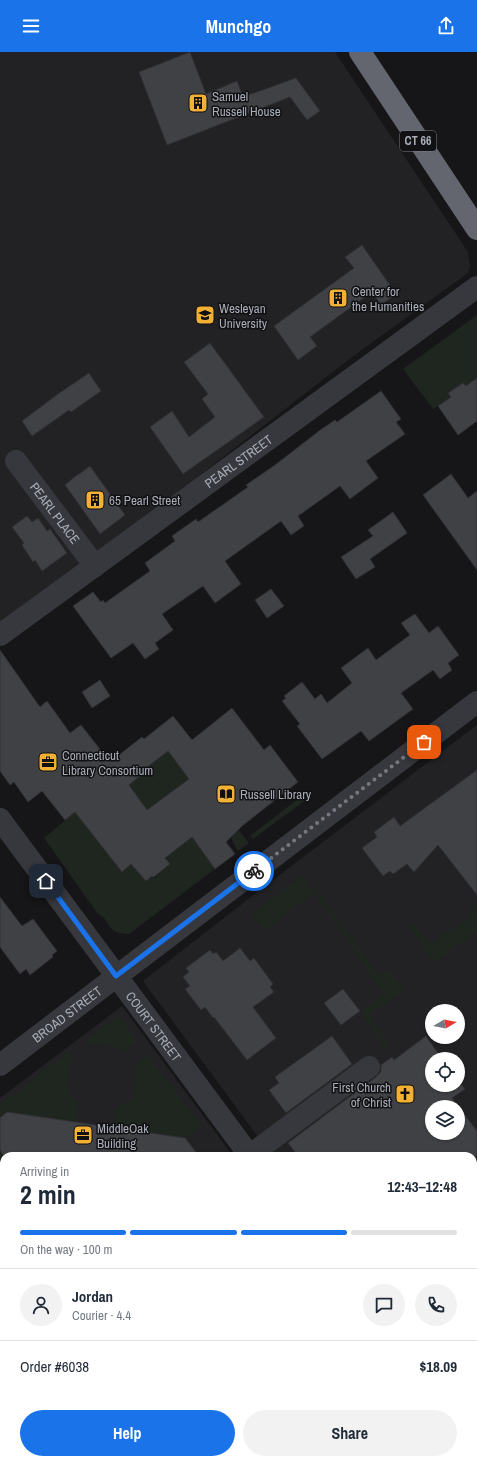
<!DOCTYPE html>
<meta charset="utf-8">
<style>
:root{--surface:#fff;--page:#f2f2f3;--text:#1f2937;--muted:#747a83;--line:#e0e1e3;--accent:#1a73e8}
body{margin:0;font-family:"Archivo Narrow",sans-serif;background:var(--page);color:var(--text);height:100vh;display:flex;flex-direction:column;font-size:15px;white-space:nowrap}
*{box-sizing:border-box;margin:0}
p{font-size:13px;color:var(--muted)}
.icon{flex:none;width:22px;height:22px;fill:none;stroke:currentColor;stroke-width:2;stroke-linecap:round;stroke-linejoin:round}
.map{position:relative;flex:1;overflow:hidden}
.side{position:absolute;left:0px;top:1100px;width:477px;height:312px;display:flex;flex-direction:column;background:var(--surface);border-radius:12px 12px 0 0;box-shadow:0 1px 3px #0004}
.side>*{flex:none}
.needle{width:26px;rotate:80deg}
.tools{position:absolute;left:425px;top:952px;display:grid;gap:8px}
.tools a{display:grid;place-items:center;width:40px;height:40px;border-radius:50%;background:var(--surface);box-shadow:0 1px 3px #0004;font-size:20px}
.pin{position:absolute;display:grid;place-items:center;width:34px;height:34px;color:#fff;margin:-17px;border-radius:8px;box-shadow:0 2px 6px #0006}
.courier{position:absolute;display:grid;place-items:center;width:40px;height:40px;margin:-20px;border:3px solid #1a73e8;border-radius:50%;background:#fff;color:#222;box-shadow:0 1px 5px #0007}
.overview em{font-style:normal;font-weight:800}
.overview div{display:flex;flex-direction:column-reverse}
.overview{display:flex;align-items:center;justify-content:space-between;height:68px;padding:0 20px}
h1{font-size:26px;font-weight:800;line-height:30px}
.bar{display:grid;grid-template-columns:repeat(4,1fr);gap:6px 4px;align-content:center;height:48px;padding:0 20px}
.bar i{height:5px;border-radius:3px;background:var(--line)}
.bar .on{background:var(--accent)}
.bar p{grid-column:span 4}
.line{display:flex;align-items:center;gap:10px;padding:0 20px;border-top:1px solid var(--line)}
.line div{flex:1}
.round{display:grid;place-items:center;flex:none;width:42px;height:42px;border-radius:21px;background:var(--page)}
.primary-button{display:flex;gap:8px;margin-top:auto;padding:8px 20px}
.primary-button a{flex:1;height:46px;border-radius:24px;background:var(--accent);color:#fff;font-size:16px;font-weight:800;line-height:46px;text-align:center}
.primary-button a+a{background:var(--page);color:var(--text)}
header{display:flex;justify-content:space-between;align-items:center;height:52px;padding:0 20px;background:var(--accent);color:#fff;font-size:18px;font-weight:800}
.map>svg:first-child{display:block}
.built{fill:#222225;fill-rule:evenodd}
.green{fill:#1e261f}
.building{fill:#404145;stroke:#303034;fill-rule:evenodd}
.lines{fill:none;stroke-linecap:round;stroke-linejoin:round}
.minor{stroke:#37383d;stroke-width:22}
.major{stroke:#53555c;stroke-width:22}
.highway{stroke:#63666e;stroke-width:22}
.done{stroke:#757880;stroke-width:4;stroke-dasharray:0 7.2}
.route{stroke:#1a73e8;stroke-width:5}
.labels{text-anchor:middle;stroke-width:3;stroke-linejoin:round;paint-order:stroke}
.shield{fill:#111113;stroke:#7b7e86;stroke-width:1}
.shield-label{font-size:12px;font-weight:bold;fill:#a8adb8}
.poi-label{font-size:13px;fill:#a8adb8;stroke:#111113;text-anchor:start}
.street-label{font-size:13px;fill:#a8adb8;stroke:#111113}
</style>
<header><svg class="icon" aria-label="menu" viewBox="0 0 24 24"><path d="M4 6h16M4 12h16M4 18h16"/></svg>Munchgo<svg class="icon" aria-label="share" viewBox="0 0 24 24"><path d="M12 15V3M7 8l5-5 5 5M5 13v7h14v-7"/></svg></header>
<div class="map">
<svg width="477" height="1412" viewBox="0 0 477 1412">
<rect width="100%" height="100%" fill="#161618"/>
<path class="built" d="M 0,0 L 335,0 L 468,200 L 470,215 L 468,221 L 352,305 L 0,579 Z
M 477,673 L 477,1371 L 473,1371 L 473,1104 L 272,1104 L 143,929 L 265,834 ZM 432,959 L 458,959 L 458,985 L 432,985 ZM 432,1007 L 458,1007 L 458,1033 L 432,1033 ZM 432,1055 L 458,1055 L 458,1081 L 432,1081 Z
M 122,954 L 233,1104 L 4,1104 L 4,1408 L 434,1408 L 429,1412 L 0,1412 L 0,1046 Z"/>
<path class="green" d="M 477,263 L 477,326 L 466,334 L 463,331 L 448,341 L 451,345 L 433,357 L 403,317 Z
M 166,696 L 189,727 L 147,758 L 126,729 L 146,719 L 146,716 L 157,708 L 155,705 Z
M 307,740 L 310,745 L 253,787 L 250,784 Z
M 75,760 L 122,820 L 131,812 L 146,829 L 152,824 L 155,826 L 170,812 L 165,805 L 167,786 L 176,798 L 192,785 L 215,817 L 129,882 C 104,881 113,870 98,862 L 44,786 Z
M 233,771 L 249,791 L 238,799 C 232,788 228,784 233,771 Z
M 302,823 L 312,839 L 317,836 L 378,923 L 389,916 L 405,938 L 370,963 L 389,992 L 385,996 L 360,959 L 383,941 L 315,842 L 264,878 L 252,862 Z
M 473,855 L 477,862 L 477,880 L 439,908 L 432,906 L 410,876 L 415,872 L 430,892 L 470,865 L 471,856 Z
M 119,963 L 138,989 L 123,1000 L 120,996 L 94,991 L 89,995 L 85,989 Z
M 70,999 L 75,1005 L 71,1009 L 67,1035 L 79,1053 L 77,1071 L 7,1060 L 0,1066 L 0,1053 Z
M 148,1003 L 202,1074 L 185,1086 L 114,1076 L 116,1058 L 133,1046 L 137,1018 L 134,1014 Z
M 0,1098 L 4,1104 L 4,1262 L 0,1265 L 0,1215 L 2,1214 L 0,1211 Z"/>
<path class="building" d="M 190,0 L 206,42 L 237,29 L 243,45 L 296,26 L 320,59 L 307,68 L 290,45 L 167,93 L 139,20 Z
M 362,193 L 396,242 L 381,253 L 372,240 L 310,285 L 317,294 L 298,308 L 274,274 L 354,216 L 345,205 Z
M 210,291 L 264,365 L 183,422 L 150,375 L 172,359 L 189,385 L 215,365 L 202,347 L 208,342 L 184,310 Z
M 89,321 L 101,339 L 71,360 L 69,358 L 32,384 L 22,369 L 58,342 Z
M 477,326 L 477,369 L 458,383 L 438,354 L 451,345 L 448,341 L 463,331 L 466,334 Z
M 381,339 L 401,367 L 396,370 L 405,382 L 366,409 L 378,426 L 350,447 L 340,434 L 298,464 L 304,474 L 291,483 L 281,469 L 225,509 L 241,532 L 215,551 L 203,534 L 162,562 L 173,578 L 155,591 L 159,597 L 145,607 L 133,591 L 111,606 L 73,554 L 93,540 L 101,550 L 103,548 L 105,551 L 150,519 L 145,511 L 175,489 L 172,484 L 196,467 L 198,470 L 248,435 L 246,433 L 275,413 L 319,379 L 335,368 L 337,370 Z
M 90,414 L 125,463 L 100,482 L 65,433 L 78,422 L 78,423 Z
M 451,422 L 468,446 L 477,439 L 477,518 L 423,443 Z
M 393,460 L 407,481 L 370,507 L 375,515 L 356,527 L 341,505 L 373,484 L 368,478 Z
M 27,464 L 32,470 L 38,466 L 47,479 L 50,477 L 67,501 L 42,519 L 35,508 L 33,510 L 22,493 L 24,491 L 12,475 Z
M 271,537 L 284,554 L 267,566 L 255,548 Z
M 415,562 L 429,581 L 438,574 L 459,603 L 448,611 L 452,618 L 440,627 L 433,618 L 401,641 L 413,657 L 369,689 L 361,679 L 322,707 L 297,674 L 300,672 L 282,649 L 286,646 L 284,644 L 302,630 L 315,647 L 321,642 L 327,651 L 352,631 L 341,616 L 368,596 L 376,608 L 410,583 L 401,571 Z
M 0,598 L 40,655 L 47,649 L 70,681 L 81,673 L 110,710 L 142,685 L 144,687 L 173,664 L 192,688 L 232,656 L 264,698 L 270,693 L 298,730 L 242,774 L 226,790 L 235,802 L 215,817 L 192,785 L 165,806 L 170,812 L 154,825 L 152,824 L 146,829 L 131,812 L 122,820 L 75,760 L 65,768 L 42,739 L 28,750 L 14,730 L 10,733 L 0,719 ZM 168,699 L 189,727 L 147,758 L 129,733 L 146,719 L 146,716 Z
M 100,628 L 110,644 L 92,656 L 82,640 Z
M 477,718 L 477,843 L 438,793 L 414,820 L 407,812 L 393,822 L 390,819 L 383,824 L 362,796 L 377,785 L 374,780 L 394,765 L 400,774 Z
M 0,845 L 22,874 L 33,867 L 57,899 L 52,903 L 53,905 L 30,923 L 26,917 L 20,922 L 0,895 Z
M 240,896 L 250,909 L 254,906 L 273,932 L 270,935 L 274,940 L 253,955 L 276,986 L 247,1008 L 214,965 L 213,966 L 205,955 L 201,958 L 185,937 L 190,934 L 183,925 L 189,920 L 186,916 L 210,898 L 213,902 L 216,900 L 223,909 Z
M 343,937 L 360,959 L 341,973 L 324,951 Z
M 332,984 L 352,1012 L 286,1061 L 269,1038 L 279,1031 L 275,1025 Z
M 426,984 L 442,1007 L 432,1007 L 432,1033 L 458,1033 L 458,1028 L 465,1037 L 452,1046 L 477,1079 L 477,1104 L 298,1104 L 288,1091 L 376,1025 L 381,1020 L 381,1013 L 392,1005 L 394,1008 ZM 432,1055 L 458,1055 L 458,1081 L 432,1081 Z
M 7,1060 L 185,1086 L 199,1104 L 4,1104 L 0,1098 L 0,1066 Z"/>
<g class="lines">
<g class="minor">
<path id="s1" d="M 16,409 L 95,514"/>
<path id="s2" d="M 0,583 L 477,235"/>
<path id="s3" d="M 0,767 L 250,1104"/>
<path id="s4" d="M 0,1013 L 477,650"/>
<path d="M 249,1104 L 369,1015"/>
</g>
<path class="major" d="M 465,1412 L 470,1408"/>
<path class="highway" d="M 360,0 L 477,177"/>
</g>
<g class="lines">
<path class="done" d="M 254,819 L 424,690"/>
<path class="route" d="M 46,829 L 116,924 L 254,819"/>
</g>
<defs>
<symbol id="building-square" viewBox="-11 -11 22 22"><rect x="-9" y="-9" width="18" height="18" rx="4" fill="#f2b134" stroke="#111113"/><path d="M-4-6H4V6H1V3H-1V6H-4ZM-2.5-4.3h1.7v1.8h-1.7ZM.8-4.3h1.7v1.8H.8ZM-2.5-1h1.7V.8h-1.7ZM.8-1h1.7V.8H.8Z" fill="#111"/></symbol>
<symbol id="university-square" viewBox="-11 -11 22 22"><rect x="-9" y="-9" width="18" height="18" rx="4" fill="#f2b134" stroke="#111113"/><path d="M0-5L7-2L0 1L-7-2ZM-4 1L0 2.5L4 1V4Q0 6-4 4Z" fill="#111"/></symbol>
<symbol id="office-square" viewBox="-11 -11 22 22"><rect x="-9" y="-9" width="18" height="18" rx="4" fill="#f2b134" stroke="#111113"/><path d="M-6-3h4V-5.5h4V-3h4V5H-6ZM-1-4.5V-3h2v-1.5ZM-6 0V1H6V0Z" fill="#111"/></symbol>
<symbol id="library-square" viewBox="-11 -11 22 22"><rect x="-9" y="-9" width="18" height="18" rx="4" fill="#f2b134" stroke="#111113"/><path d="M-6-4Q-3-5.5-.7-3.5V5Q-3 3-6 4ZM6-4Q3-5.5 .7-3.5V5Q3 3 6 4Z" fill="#111"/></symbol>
<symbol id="church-square" viewBox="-11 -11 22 22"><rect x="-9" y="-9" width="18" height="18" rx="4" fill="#f2b134" stroke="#111113"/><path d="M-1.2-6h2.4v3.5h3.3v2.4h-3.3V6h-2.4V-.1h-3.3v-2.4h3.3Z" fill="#111"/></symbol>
</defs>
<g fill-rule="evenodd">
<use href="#building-square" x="187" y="40" width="22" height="22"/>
<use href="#building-square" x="327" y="235" width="22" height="22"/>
<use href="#university-square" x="194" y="252" width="22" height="22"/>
<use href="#building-square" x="84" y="437" width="22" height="22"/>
<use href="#office-square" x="37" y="699" width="22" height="22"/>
<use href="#library-square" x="215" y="731" width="22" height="22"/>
<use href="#church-square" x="394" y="1031" width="22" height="22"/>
<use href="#office-square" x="72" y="1072" width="22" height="22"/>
</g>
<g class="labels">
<rect class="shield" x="400" y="79" width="36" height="20" rx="3"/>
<g class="shield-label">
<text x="418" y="93">CT 66</text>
</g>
<g class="poi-label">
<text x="212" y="49">Samuel<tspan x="212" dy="15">Russell House</tspan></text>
<text x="352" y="244">Center for<tspan x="352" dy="15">the Humanities</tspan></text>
<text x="219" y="261">Wesleyan<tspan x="219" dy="15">University</tspan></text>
<text x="109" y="453">65 Pearl Street</text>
<text x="62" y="708">Connecticut<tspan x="62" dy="15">Library Consortium</tspan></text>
<text x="240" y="747">Russell Library</text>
<text x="391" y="1040" text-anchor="end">First Church<tspan x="391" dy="15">of Christ</tspan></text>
<text x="97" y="1081">MiddleOak<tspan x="97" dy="15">Building</tspan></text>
</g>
<g class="street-label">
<text dy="5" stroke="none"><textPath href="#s2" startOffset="295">PEARL STREET</textPath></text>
<text dy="5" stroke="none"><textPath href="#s1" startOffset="65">PEARL PLACE</textPath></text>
<text dy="5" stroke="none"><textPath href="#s4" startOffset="84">BROAD STREET</textPath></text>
<text dy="5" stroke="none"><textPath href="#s3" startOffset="258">COURT STREET</textPath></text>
</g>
</g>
</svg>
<div class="tools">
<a><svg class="needle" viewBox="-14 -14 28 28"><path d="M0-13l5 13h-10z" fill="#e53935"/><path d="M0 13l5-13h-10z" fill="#747a83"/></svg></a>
<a><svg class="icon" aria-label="locate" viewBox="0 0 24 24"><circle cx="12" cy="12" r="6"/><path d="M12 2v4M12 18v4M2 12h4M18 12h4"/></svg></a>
<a><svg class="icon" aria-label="layers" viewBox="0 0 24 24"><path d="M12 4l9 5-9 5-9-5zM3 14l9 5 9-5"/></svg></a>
</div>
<div class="pin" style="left:424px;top:690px;background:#ea580c"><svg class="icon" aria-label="bag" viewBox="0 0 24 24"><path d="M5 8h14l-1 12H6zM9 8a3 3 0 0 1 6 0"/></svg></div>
<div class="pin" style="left:46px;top:829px;background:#1f2937"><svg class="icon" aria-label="home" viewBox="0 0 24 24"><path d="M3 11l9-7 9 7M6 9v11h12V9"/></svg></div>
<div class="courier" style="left:254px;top:819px"><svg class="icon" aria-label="bike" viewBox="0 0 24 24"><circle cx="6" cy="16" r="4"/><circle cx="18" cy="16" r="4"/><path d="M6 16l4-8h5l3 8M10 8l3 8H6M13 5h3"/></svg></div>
<section class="side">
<div class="overview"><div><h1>2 min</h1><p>Arriving in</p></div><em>12:43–12:48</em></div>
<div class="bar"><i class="on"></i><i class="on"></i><i class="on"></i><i></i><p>On the way · 100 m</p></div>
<div class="line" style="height:72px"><a class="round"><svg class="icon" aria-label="person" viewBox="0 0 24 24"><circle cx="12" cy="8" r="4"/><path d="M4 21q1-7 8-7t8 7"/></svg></a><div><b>Jordan</b><p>Courier · 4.4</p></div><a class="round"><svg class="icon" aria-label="chat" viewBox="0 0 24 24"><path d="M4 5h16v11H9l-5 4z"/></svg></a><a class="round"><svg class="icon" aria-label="phone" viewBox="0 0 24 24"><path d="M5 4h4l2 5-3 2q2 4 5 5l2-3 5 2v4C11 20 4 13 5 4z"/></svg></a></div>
<div class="line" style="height:52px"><div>Order #6038</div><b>$18.09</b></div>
<div class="primary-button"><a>Help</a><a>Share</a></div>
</section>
</div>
